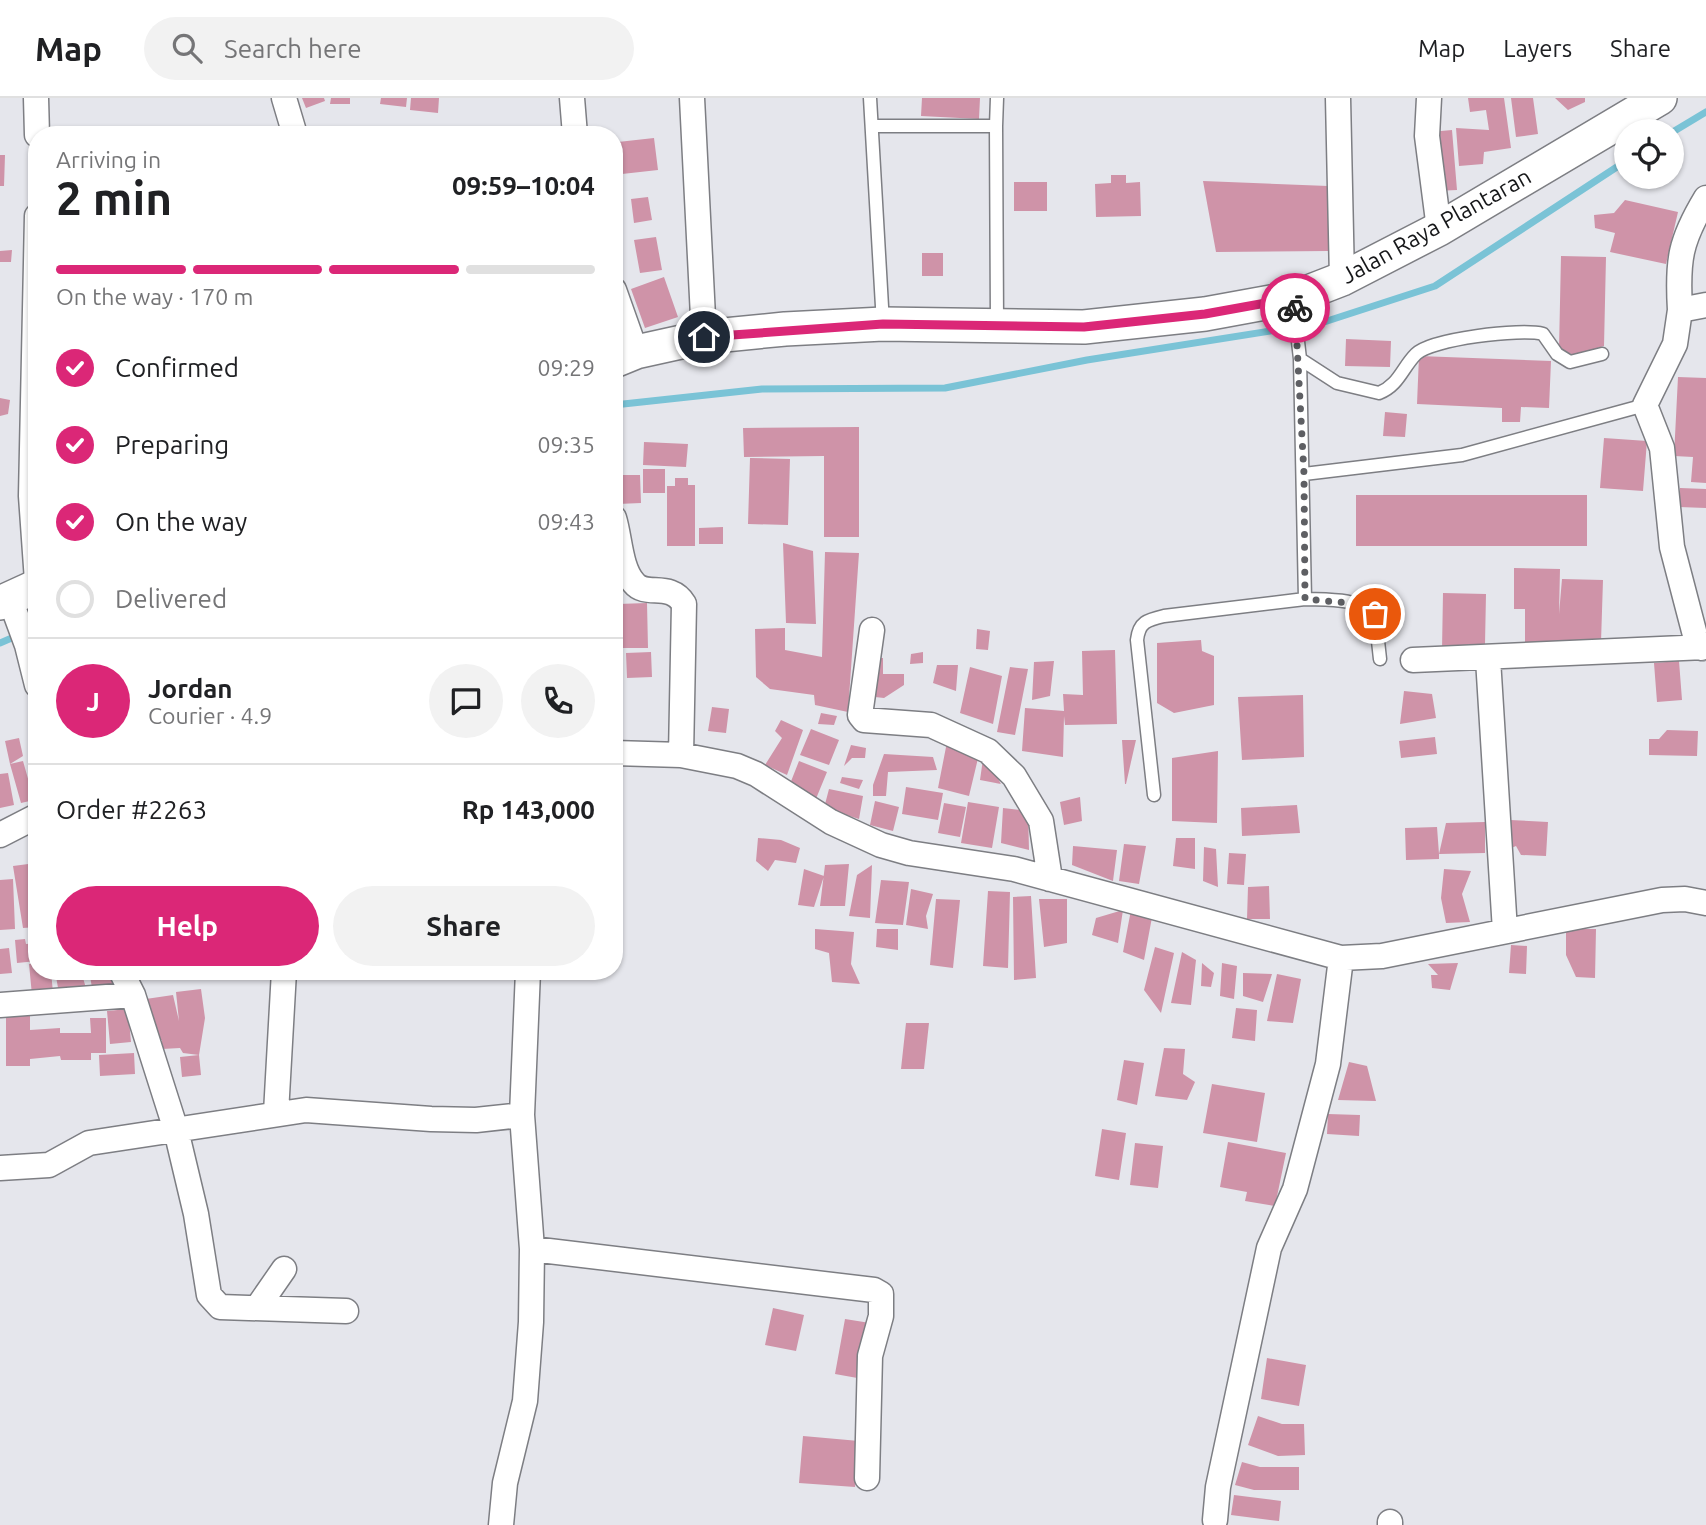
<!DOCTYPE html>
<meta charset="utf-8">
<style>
:root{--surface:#fff;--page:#f2f2f2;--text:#202124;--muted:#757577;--line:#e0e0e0;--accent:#db2777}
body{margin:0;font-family:Ubuntu,sans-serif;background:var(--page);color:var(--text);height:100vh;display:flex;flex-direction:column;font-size:26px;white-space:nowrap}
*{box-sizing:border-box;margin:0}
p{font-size:23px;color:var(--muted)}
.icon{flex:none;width:38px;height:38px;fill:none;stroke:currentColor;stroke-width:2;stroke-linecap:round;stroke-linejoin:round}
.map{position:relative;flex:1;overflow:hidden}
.side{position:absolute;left:28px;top:28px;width:595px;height:854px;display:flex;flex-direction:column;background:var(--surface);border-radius:28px;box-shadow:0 2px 5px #0004}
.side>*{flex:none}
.tools{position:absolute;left:1614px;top:21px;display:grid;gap:14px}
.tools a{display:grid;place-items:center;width:70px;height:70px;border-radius:50%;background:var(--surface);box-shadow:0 2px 5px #0004;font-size:35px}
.pin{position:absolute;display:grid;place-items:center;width:60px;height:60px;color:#fff;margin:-30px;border:4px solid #fff;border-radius:50%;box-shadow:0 2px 7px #0007}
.courier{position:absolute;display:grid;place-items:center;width:70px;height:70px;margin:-35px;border:5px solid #db2777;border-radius:50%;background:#fff;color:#222;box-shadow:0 2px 9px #0007}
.summary em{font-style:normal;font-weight:700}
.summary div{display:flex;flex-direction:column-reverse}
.summary{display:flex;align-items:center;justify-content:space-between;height:119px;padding:0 28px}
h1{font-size:46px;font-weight:700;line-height:52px}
.bar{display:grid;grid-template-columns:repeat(4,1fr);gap:10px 7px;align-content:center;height:84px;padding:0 28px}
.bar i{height:9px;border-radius:5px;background:var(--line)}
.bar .current{background:var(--accent)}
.bar p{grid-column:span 4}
.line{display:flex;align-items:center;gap:18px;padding:0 28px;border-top:2px solid var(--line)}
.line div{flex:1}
.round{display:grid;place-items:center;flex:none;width:74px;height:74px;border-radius:37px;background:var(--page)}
ol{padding:0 28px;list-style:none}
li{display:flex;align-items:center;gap:21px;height:77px}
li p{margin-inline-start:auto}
li .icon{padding:7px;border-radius:50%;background:var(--accent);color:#fff;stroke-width:4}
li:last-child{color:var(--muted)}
li i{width:38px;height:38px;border:4px solid var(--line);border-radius:50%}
.button{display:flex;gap:14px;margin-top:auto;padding:14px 28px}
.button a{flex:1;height:80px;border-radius:42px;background:var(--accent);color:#fff;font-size:28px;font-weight:700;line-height:80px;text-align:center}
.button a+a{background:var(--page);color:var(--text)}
header{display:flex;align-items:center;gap:42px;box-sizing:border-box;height:98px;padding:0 35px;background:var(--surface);border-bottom:2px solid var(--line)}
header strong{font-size:33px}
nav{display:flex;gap:38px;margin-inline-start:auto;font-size:24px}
.search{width:490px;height:63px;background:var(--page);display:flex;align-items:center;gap:18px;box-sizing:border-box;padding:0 24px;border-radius:38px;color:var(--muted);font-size:26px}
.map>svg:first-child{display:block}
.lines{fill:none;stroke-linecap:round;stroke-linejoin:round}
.stream{stroke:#7ac3d6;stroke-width:7}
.building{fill:#cf93a8}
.service-casing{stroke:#7d7e83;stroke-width:15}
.minor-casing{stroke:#7d7e83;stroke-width:27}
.secondary-casing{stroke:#7d7e83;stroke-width:36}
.service{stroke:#fff;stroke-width:12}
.minor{stroke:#fff;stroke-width:24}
.secondary{stroke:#fff;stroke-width:33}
.done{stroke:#5e5f63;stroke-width:7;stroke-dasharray:0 12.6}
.route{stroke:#db2777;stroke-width:9}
.labels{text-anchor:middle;stroke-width:5;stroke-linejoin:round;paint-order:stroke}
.street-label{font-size:23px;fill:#161719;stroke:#fff}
</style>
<header>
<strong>Map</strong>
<div class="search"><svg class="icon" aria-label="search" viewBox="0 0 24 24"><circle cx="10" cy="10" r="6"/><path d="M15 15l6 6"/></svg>Search here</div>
<nav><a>Map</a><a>Layers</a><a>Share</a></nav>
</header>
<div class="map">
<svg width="1706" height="1427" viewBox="0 0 1706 1427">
<rect width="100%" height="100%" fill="#e5e6ec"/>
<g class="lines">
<path class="stream" d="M 1671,35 L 1706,14
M 614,307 L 762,291 L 945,290 L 1087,262 L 1321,225 L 1435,188 L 1626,63
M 0,545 L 37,529"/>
</g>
<path class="building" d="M 302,0 L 324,0 L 325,3 L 306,10 Z
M 331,0 L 350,0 L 350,6 L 330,6 Z
M 381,0 L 407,0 L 406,9 L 380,6 Z
M 411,0 L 439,0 L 438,15 L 410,12 Z
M 922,0 L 980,0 L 979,21 L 921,18 Z
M 1468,0 L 1504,0 L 1511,50 L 1484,54 L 1483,66 L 1459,68 L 1456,30 L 1489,32 L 1486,12 L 1470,14 Z
M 1511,0 L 1533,0 L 1538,36 L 1516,39 Z
M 1555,0 L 1585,0 L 1585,4 L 1568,12 Z
M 1452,32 L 1457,92 L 1435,93 L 1430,34 Z
M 654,40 L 658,72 L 622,76 L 618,44 Z
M 0,57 L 5,57 L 4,88 L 0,88 Z
M 1111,77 L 1126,77 L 1126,85 L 1140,84 L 1141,118 L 1096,119 L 1095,86 L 1111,85 Z
M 1203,83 L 1328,88 L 1328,153 L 1216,154 Z
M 1014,84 L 1047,84 L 1047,113 L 1014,113 Z
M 648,99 L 652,122 L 634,125 L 631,101 Z
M 1625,102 L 1678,114 L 1666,166 L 1610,154 L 1615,135 L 1595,130 L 1594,117 L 1614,115 Z
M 656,139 L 662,172 L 640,175 L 634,142 Z
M 12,152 L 11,164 L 0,164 L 0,153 Z
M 922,155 L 943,155 L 943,178 L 922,178 Z
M 1561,158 L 1606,159 L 1604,248 L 1574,257 L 1559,251 Z
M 664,179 L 678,219 L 645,230 L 631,191 Z
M 1346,241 L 1391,243 L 1390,269 L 1345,268 Z
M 1419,258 L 1551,263 L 1549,310 L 1521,309 L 1520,324 L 1502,324 L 1502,310 L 1417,306 Z
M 1678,279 L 1706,280 L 1706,385 L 1691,384 L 1693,359 L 1674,358 Z
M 0,300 L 10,302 L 8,316 L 0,318 Z
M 1385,314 L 1407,316 L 1405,339 L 1383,338 Z
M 859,329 L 859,439 L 824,439 L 824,358 L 744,359 L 743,330 Z
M 1604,340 L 1647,343 L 1643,393 L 1600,390 Z
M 644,344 L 688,346 L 686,369 L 643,367 Z
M 750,360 L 790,361 L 788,427 L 748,426 Z
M 643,371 L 665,371 L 665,395 L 643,395 Z
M 617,377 L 640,377 L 641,405 L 618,406 Z
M 675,380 L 688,380 L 688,387 L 695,387 L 695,448 L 667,448 L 667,388 L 675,388 Z
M 1680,390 L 1706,391 L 1706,410 L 1679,409 Z
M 1356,397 L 1587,397 L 1587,448 L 1356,448 Z
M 723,429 L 723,446 L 699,446 L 699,430 Z
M 783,445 L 813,453 L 816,526 L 786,525 Z
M 825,454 L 859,455 L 848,614 L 815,607 L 814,597 L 770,591 L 756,579 L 755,531 L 785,530 L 785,552 L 822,559 Z
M 1514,470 L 1560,471 L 1559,516 L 1562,481 L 1603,482 L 1601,544 L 1525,548 L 1525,511 L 1514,511 Z
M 1443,495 L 1486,496 L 1485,546 L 1468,546 L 1468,552 L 1442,552 Z
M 647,505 L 648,550 L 619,550 L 618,506 Z
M 977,531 L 990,533 L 988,552 L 976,551 Z
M 1201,542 L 1202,553 L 1214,558 L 1214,607 L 1174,615 L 1157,605 L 1157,545 Z
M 1115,552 L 1117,626 L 1065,627 L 1064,618 L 1063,659 L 1022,653 L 1025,610 L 1064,613 L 1063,596 L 1083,597 L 1082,553 Z
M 651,554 L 652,579 L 627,580 L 626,555 Z
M 923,554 L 923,565 L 910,566 L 911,556 Z
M 875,560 L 883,560 L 883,576 L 904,576 L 904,587 L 884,600 L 875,599 Z
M 1054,563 L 1050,598 L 1032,602 L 1034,564 Z
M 1679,563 L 1682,602 L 1657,604 L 1654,565 Z
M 937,567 L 958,567 L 956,593 L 933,585 Z
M 970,569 L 1002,578 L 993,626 L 960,615 Z
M 1010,569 L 1028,571 L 1015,637 L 997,634 Z
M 1404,593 L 1432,596 L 1436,620 L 1400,626 Z
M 1303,597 L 1304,659 L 1242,662 L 1238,599 Z
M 712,609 L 729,611 L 726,635 L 708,633 Z
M 821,615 L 837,618 L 834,627 L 818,626 Z
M 781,622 L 803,632 L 787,677 L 765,667 L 782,640 L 775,633 Z
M 811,631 L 839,642 L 829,667 L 800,657 Z
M 1667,632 L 1698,633 L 1697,658 L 1649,657 L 1649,641 L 1659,641 Z
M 1435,639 L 1437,656 L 1401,660 L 1399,643 Z
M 19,640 L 23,658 L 10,666 L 5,643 Z
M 1122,642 L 1136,642 L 1126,686 L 1125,686 Z
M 947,644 L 980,652 L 969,698 L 938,690 Z
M 851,647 L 866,650 L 865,660 L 852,660 L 844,668 Z
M 1218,653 L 1217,725 L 1172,723 L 1172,660 Z
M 884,656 L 933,659 L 937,672 L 888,674 L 886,698 L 873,698 L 873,687 Z
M 983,661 L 991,668 L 1001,686 L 980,682 Z
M 23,663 L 34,702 L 21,705 L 10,666 Z
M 799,663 L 827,674 L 813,708 L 788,691 Z
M 8,675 L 14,707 L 0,710 L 0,676 Z
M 842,679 L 863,682 L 859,691 L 840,685 Z
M 906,689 L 943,695 L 938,722 L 902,716 Z
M 829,691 L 863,698 L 859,721 L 824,710 Z
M 1080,699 L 1082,723 L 1064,727 L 1060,704 Z
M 875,703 L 899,709 L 893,733 L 870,727 Z
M 968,704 L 999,709 L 992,750 L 961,745 Z
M 944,705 L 966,709 L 960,739 L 938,735 Z
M 1297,707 L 1300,735 L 1242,738 L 1241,710 Z
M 1003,710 L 1028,713 L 1029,752 L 1001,745 Z
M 1510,722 L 1548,724 L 1546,758 L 1521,757 L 1516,748 L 1509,751 Z
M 1485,724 L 1485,755 L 1439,756 L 1439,761 L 1406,762 L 1405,730 L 1437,729 L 1439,756 L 1446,725 Z
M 758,740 L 781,742 L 800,750 L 796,765 L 775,762 L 768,773 L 756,763 Z
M 1176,740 L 1195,740 L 1195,771 L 1173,768 Z
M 1124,746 L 1146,748 L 1139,786 L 1119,783 Z
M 1073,748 L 1117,752 L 1113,783 L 1072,767 Z
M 1204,749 L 1216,751 L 1218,789 L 1203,783 Z
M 1229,755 L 1246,756 L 1244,787 L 1227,786 Z
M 36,765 L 37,829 L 23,830 L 13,768 Z
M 849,766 L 845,808 L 820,808 L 825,767 Z
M 872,767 L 870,820 L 849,818 L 857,777 Z
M 804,771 L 824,778 L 814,809 L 798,807 Z
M 1444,771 L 1471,773 L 1462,796 L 1470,824 L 1446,825 L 1441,800 Z
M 13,781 L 15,831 L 0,832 L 0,782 Z
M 881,782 L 909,784 L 903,827 L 875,825 Z
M 1269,788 L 1270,821 L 1247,821 L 1248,789 Z
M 911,791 L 933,796 L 926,818 L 928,831 L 906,827 Z
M 988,793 L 1010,794 L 1008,870 L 983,868 Z
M 1031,798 L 1036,880 L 1014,882 L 1013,799 Z
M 936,801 L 960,802 L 953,870 L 930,867 Z
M 1039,801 L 1067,801 L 1067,845 L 1044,849 Z
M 1123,812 L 1118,845 L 1092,837 L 1096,820 Z
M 1131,812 L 1153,814 L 1144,862 L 1123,854 Z
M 815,831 L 854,834 L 851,866 L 860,886 L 832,884 L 829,855 L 815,851 Z
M 877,831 L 898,831 L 898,852 L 876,849 Z
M 1566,831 L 1596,831 L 1595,880 L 1576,879 L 1566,857 Z
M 25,841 L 26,846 L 37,845 L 37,863 L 17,865 L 15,842 Z
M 1511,847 L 1527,848 L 1526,876 L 1509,875 Z
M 1155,849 L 1174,855 L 1161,915 L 1144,892 Z
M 9,850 L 12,875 L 0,876 L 0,851 Z
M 1182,854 L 1196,862 L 1191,907 L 1171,905 Z
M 37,865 L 37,873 L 51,873 L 53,895 L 32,897 L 29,866 Z
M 1202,865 L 1214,875 L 1211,889 L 1201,888 Z
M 1222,865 L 1237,868 L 1234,901 L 1220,898 Z
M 1458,865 L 1450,892 L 1432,890 L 1431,877 L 1438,877 L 1428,866 Z
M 55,873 L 81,873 L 88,897 L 60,901 Z
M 89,873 L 112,873 L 117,892 L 93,895 Z
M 1243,875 L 1272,876 L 1263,904 L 1243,898 Z
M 1277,876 L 1301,881 L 1293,925 L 1267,923 Z
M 201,891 L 205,920 L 199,957 L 183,955 L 180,950 L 162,951 L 162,942 L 157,942 L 139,902 L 173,897 L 179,923 L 176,894 Z
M 1236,910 L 1257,912 L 1255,943 L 1232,940 Z
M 128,911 L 131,944 L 110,946 L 107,913 Z
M 6,916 L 30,916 L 30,932 L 60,930 L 60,935 L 91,935 L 90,920 L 106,920 L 106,955 L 91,955 L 91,962 L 61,962 L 60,958 L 30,961 L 30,968 L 6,968 Z
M 906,925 L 929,925 L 924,971 L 901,971 Z
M 1164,950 L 1185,951 L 1183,976 L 1195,984 L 1187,1002 L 1155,998 Z
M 134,955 L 135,976 L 100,978 L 99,957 Z
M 199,957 L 201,977 L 182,979 L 180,959 Z
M 1124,962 L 1144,965 L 1137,1007 L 1117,1002 Z
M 1349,964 L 1367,968 L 1376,1003 L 1338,1002 Z
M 1212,986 L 1265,995 L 1257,1044 L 1203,1035 Z
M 1328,1016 L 1360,1017 L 1359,1038 L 1327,1036 Z
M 1102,1031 L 1126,1035 L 1119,1082 L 1095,1078 Z
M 1228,1044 L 1286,1055 L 1275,1108 L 1245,1103 L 1247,1094 L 1220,1089 Z
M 1135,1045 L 1163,1048 L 1158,1090 L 1130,1087 Z
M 773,1210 L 804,1217 L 796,1253 L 765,1247 Z
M 845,1221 L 870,1225 L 863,1281 L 835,1276 Z
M 1267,1260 L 1306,1267 L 1299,1308 L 1261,1301 Z
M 1258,1318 L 1282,1326 L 1304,1326 L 1305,1357 L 1278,1358 L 1248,1347 Z
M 803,1338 L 859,1343 L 855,1389 L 799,1385 Z
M 1242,1364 L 1260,1369 L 1299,1369 L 1299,1392 L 1254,1392 L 1235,1387 Z
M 1234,1397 L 1281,1403 L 1279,1423 L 1231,1417 Z"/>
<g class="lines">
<defs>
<path id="service" d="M 870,0 L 883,226
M 872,28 L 996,28 L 997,225
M 996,28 L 997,0
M 1293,200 L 1300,261 L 1305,501 C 1328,502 1357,500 1375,516 L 1380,561
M 1300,261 L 1337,285 L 1379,295 C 1399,287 1402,270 1416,256 C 1431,241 1521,230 1543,236 L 1557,256 L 1570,264 L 1602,256
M 1304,376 L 1462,357 L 1645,307
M 1154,697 L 1137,542 C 1139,524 1147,522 1164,518 L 1305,501"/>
<path id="minor" d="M 36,0 L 37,37
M 284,0 L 295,37
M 572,0 L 575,37
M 692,0 L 704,239
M 1338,0 L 1342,181
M 1429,0 L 1427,38 L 1439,131
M 37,118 L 31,398 L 37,483
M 614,192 L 636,254
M 1680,212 C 1677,162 1680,143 1706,100
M 614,420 C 620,439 620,470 634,485 C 646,500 670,483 684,506 L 681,657
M 10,501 L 27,547 L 37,587
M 872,532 L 860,617 L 864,622 L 931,627 L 988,653 L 1014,678 L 1041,723 L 1050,781
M 1702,550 L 1695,537 L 1672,449 L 1662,350 L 1645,307 L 1675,246 L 1680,212 L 1706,207
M 1488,561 L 1505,833
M 1413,562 L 1706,549
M 614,655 L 681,657 L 737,668 L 756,676 L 831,724 L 881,747 L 909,755 L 1014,771 L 1341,860 L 1382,858 L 1662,802 L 1685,801 L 1706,805
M 0,737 L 37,718
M 121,873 L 133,897 L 176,1032 L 196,1116 L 209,1197 L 220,1209 L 346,1213
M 0,907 L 133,897
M 276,1015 L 284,873
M 0,1070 L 49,1067 L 89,1045 L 306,1012 L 431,1021 L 476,1022 L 522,1017
M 532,1151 L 874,1192 L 881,1196 L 881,1218 L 870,1258 L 867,1380
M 257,1210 L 284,1171
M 1215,1422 L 1218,1389 L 1269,1150 L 1295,1091 L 1328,966 L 1341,860
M 1390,1424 L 1390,1427
M 501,1427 L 505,1385 L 525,1303 L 531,1224 L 532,1151 L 522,1017 L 528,873"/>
<path id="secondary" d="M 614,263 L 636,254 L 704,239 L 785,231 L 883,226 L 1084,229 L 1205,216 L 1293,200 L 1342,181 L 1439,131 L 1660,0
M 0,505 L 37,488"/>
</defs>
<use href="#service" class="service-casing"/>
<use href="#minor" class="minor-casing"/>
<use href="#secondary" class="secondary-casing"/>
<use href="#service" class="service"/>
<use href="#minor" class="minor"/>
<use href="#secondary" class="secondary"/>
</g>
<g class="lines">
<path class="done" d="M 1295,210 L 1304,376 L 1305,501 L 1360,506 L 1375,516"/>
<path class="route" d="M 704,239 L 883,226 L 1084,229 L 1205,216 L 1293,200 L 1295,210"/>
</g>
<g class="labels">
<g class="street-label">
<text transform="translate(1436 128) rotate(-29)" y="8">Jalan Raya Plantaran</text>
</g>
</g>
</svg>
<div class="tools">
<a><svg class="icon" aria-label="locate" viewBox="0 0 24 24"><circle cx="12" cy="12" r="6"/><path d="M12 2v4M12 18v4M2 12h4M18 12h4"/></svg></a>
</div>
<div class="pin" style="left:1375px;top:516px;background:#ea580c"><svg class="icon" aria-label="bag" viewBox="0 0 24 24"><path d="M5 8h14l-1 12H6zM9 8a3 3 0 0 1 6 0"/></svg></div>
<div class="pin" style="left:704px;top:239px;background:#1f2937"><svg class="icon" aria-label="home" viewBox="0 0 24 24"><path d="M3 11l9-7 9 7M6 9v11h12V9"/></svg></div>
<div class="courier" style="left:1295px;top:210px"><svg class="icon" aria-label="bike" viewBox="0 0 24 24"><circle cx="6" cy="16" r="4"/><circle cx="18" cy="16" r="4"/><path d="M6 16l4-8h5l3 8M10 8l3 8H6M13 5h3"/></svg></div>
<section class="side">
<div class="summary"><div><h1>2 min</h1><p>Arriving in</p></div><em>09:59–10:04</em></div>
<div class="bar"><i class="current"></i><i class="current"></i><i class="current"></i><i></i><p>On the way · 170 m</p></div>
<ol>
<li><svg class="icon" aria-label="check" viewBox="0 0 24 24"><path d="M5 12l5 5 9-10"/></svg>Confirmed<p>09:29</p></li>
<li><svg class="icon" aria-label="check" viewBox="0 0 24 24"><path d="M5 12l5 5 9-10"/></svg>Preparing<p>09:35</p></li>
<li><svg class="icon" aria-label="check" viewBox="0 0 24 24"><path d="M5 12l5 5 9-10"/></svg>On the way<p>09:43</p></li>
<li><i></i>Delivered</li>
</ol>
<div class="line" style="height:126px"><b class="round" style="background:var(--accent);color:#fff">J</b><div><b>Jordan</b><p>Courier · 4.9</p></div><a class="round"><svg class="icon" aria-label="chat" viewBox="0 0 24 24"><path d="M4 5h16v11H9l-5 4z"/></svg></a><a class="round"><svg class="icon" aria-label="phone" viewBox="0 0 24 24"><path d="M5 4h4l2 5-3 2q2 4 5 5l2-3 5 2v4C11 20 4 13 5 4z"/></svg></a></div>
<div class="line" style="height:91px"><div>Order #2263</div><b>Rp 143,000</b></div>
<div class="button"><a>Help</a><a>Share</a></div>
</section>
</div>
